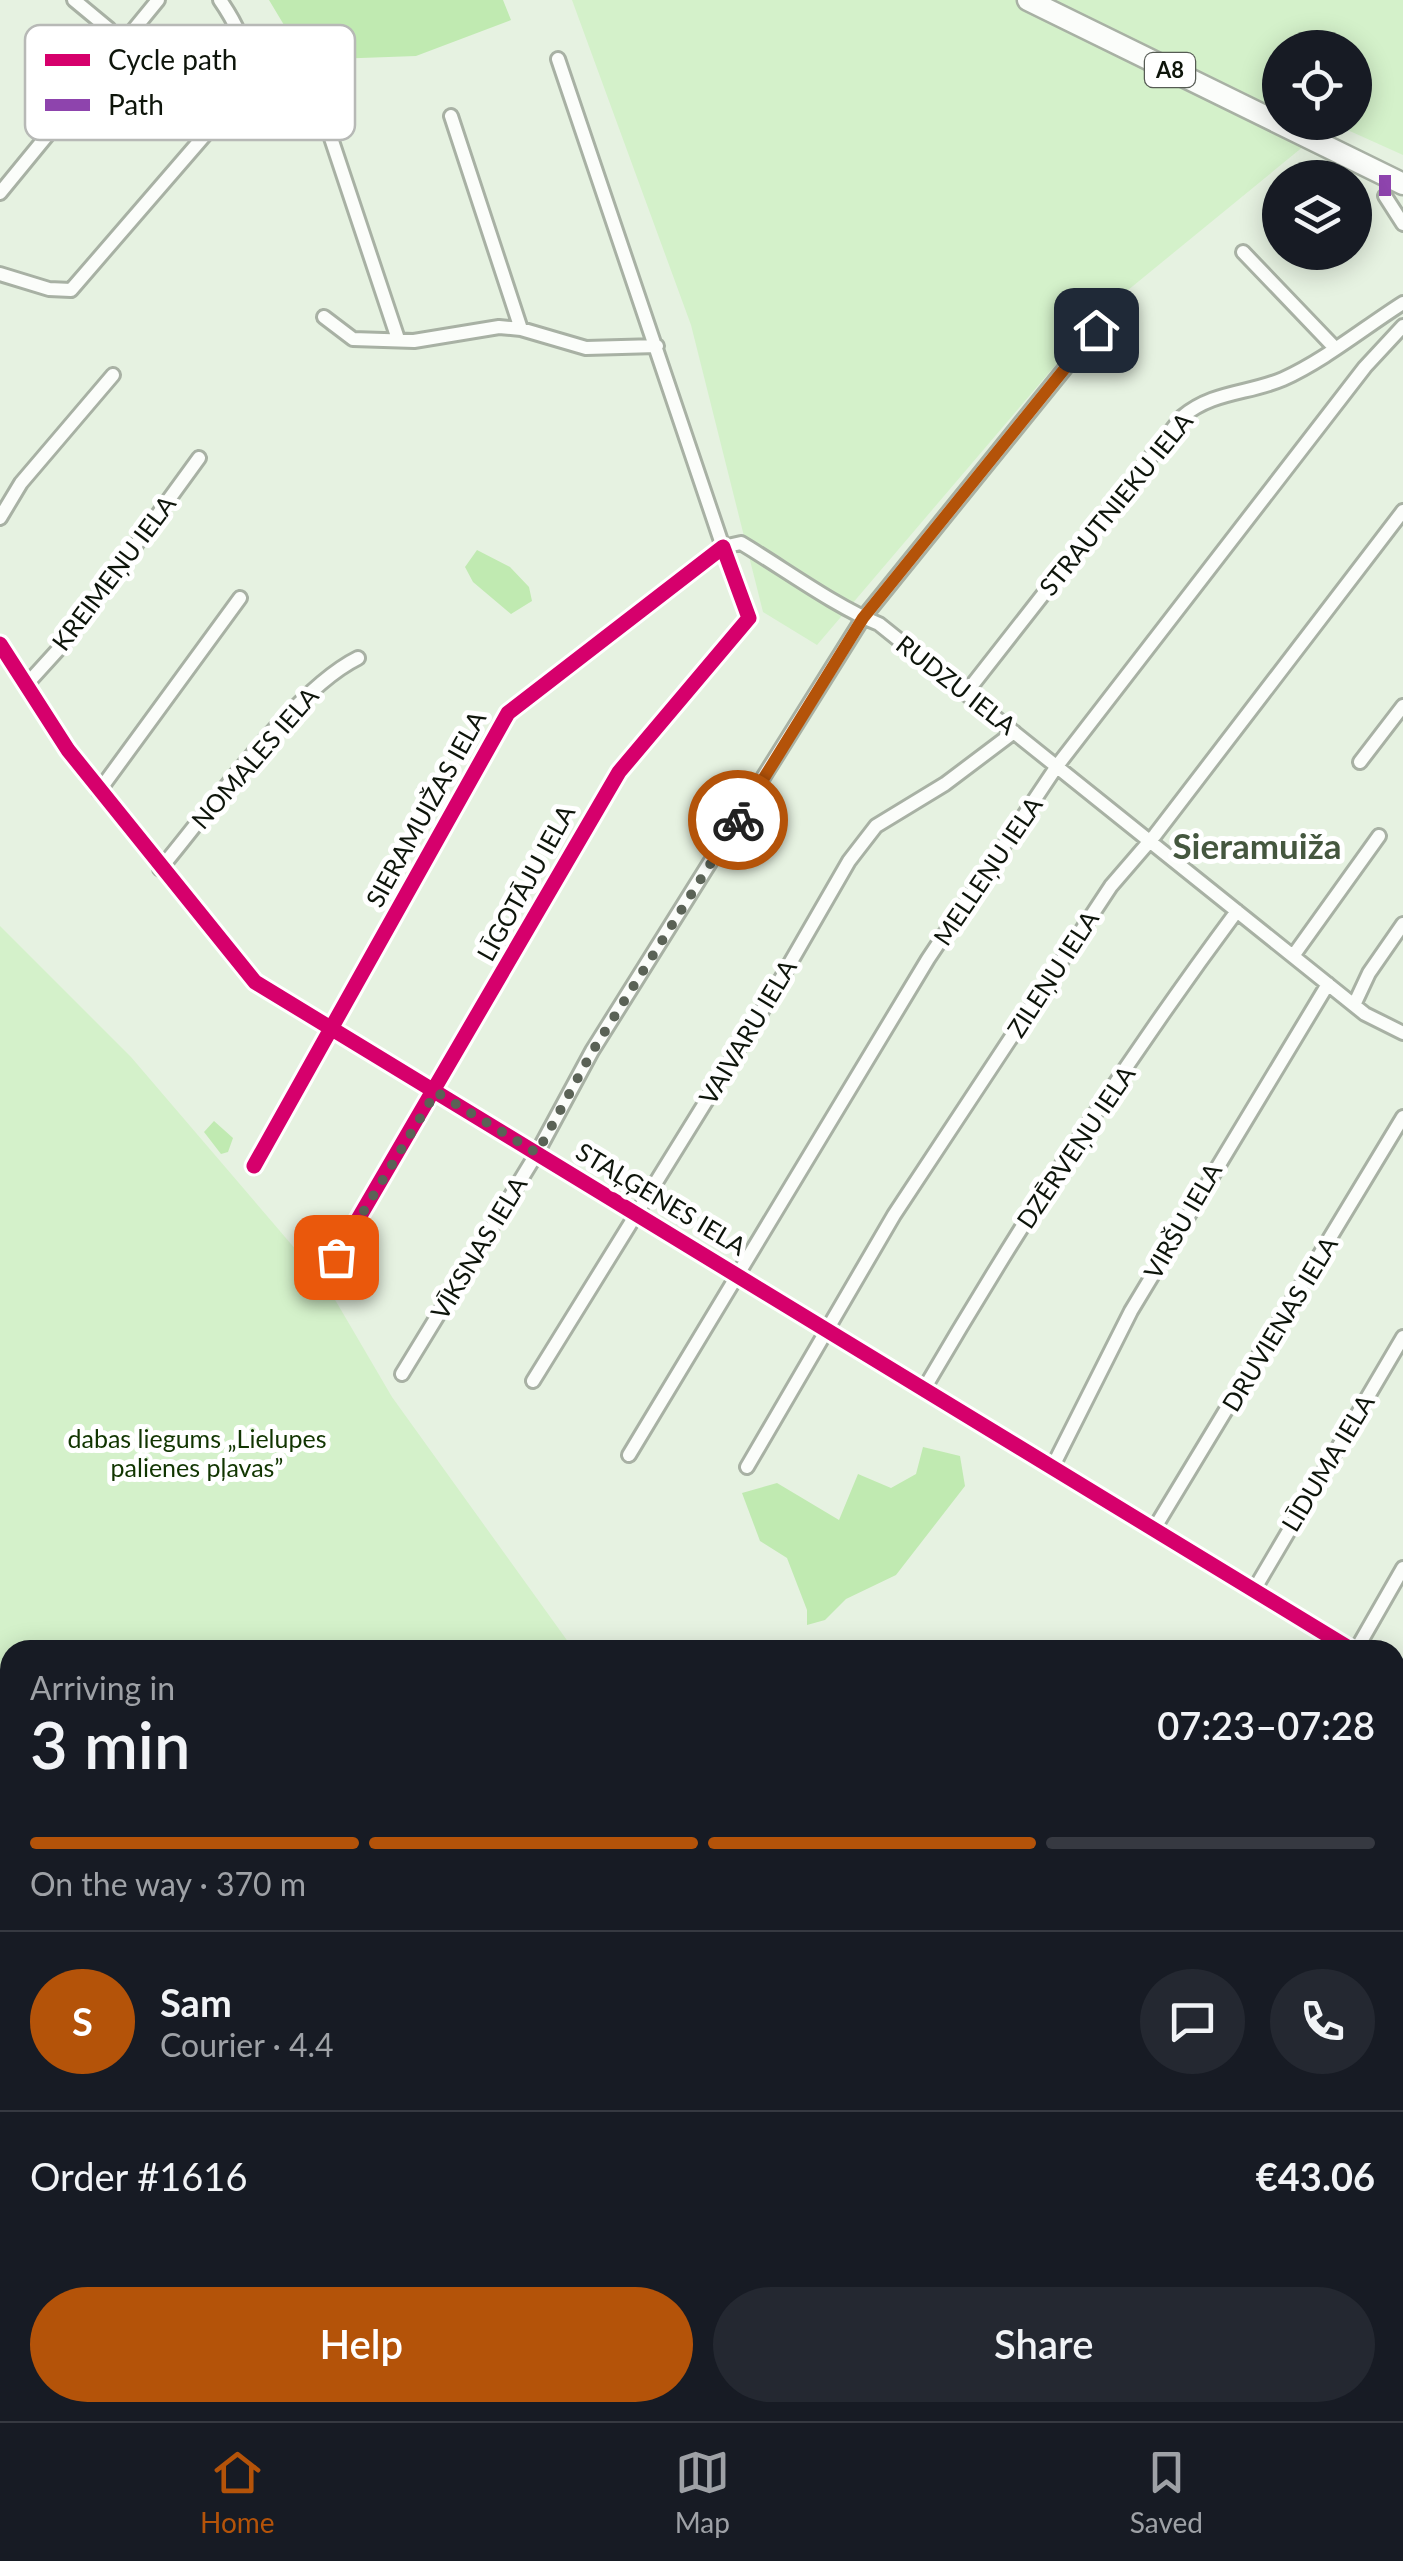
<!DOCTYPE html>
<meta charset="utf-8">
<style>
:root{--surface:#171b24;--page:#242831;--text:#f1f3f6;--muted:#9ea1a6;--line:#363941;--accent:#b45309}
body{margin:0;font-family:Lato,sans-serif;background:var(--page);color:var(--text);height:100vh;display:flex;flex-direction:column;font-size:38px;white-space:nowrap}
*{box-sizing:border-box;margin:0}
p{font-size:32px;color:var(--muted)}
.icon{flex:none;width:55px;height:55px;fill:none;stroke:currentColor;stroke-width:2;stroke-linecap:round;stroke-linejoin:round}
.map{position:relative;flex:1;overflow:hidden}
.drawer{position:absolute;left:0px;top:1640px;width:1405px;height:782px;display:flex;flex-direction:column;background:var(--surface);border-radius:30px 30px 0 0;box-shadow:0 5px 25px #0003}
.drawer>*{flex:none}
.fabs{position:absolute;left:1262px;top:30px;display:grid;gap:20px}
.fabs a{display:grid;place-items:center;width:110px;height:110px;border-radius:50%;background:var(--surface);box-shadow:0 5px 25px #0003;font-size:50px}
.pin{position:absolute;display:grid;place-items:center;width:85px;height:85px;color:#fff;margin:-42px;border-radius:20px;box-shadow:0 5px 15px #0006}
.courier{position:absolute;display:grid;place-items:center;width:100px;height:100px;margin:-50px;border:8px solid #b45309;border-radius:50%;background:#fff;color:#222;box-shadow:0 2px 12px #0007}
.headline em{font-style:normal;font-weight:600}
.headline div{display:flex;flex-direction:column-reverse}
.headline{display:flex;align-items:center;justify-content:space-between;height:170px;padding:0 30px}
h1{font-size:65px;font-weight:600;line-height:75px}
.bar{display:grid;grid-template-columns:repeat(4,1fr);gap:15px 10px;align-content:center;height:120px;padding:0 30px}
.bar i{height:12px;border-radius:8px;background:var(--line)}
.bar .current{background:var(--accent)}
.bar p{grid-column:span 4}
.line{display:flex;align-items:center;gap:25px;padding:0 30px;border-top:2px solid var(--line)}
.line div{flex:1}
.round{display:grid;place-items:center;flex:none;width:105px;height:105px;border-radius:52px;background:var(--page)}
.cta{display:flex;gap:20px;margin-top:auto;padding:20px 30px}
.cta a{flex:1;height:115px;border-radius:60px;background:var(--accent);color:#fff;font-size:40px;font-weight:600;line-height:115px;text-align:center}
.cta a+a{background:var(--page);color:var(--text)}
.tab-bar{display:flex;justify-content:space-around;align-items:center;height:140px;border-top:2px solid var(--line);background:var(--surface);font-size:28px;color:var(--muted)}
.tab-bar a{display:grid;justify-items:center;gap:5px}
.tab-bar .current{color:var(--accent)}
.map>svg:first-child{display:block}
.green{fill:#d4f1ca;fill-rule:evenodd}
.water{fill:#c0eab1}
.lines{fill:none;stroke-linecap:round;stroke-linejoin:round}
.minor-casing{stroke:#a8b1a4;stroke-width:18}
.tertiary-casing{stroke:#a8b1a4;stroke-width:20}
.trunk-casing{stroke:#a8b1a4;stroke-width:25}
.minor{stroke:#fbfdfa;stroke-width:12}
.tertiary{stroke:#fbfdfa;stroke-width:15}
.trunk{stroke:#fbfdfa;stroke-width:20}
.quiet{stroke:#8e44ad;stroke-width:12;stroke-dasharray:25 12;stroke-linecap:butt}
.cycleway-casing{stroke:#fff;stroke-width:21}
.cycleway{stroke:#d6006c;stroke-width:15}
.done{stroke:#5a6256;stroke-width:10;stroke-dasharray:0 18}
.route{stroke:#b45309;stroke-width:12}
.labels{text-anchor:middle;stroke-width:10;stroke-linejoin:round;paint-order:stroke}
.shield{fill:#fff;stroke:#565b54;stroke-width:2.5}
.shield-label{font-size:22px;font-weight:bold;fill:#0e150b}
.street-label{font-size:25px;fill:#0e150b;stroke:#fff}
.park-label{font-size:25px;fill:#113501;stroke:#fff}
.district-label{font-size:35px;font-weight:bold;fill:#45573f;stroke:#fff}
.key{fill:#fff;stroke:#b7b9b6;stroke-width:2.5}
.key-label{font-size:28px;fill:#0e150b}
</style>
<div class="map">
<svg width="1403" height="2421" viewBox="0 0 1403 2421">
<rect width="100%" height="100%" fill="#e6f2e1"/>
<path class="green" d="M 572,0 L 1403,0 L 1403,155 L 1332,123 L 1100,313 L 817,645 L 763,612 L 691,325 ZM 1280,48 L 1355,48 L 1355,122 L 1280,122 Z
M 0,926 L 131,1057 L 327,1286 L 392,1397 L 574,1650 L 10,1650 L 10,2047 L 0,1997 Z
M 97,2413 L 432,2413 L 426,2421 L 104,2421 Z"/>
<path class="water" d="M 269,0 L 503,0 L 511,20 L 416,56 L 305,60 Z
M 477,550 L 510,567 L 529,587 L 532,601 L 511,614 L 473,582 L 465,567 Z
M 214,1121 L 233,1138 L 228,1152 L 221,1154 L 204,1132 Z
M 923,1447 L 960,1456 L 965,1486 L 896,1575 L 846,1599 L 825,1620 L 807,1625 L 807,1610 L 787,1558 L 760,1541 L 742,1493 L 777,1483 L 839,1520 L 858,1474 L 891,1488 L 916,1474 Z
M 0,1998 L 10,2047 L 10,2412 L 97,2413 L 103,2421 L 0,2421 Z
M 432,2413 L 432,2412 L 528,2413 L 515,2421 L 426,2421 Z
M 691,2413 L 798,2413 L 793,2421 L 697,2421 Z
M 1182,2413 L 1225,2419 L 1240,2413 L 1287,2413 L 1272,2421 L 1187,2421 Z"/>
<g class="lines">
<defs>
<path id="minor" d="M 74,0 L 109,29
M 558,59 L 723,547 L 741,543 C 783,568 836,607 879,624 L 1365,1014 L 1403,1033
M 451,116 L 521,329
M 325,120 L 398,339
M 0,193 L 158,0
M 1385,196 L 1403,224
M 1243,252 L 1334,347
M 0,274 L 49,289 L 71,290 L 217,121 C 252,75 254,49 220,0
M 324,317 L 353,339 L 414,341 L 499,327 L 521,329 L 586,348 L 657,346
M 0,518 L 21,483 L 113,375
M 0,644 L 68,750 L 255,982 L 1352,1650
M 26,685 L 66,641 L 199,458
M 966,693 L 1182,417 C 1213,391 1248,394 1283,379 C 1325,360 1365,327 1403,303
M 1360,762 L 1403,706
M 99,791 L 240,598
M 160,869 C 210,810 293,690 358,658
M 1293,956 L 1379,836
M 1354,1005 L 1369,973 L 1403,924
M 254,1166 L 508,713 L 723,547 L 749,618 L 619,772 L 336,1257
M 402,1374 L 537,1153 L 592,1051 L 863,618 L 1096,330
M 533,1381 L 770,998 L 849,861 L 876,826 L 945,784 L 1014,732
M 924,1389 C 1020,1225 1124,1063 1237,911
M 629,1455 L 928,959 L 1057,766 L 1365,367 L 1403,326
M 1053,1466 L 1131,1311 L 1328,984
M 747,1467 L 894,1215 L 1111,886 L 1155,835 L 1403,511
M 1154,1529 L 1403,1117
M 1254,1590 L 1403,1337
M 1356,1650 L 1403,1568
M 1395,1676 L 1403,1680"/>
<path id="tertiary" d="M 1395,2141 L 1403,2119
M 1333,2412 L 1337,2421"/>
<path id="trunk" d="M 1028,0 L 1403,184"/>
</defs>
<use href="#minor" class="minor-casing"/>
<use href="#tertiary" class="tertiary-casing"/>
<use href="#trunk" class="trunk-casing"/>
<use href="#minor" class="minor"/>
<use href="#tertiary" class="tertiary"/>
<use href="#trunk" class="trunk"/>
<path class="quiet" d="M 1385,196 L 1385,175"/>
<defs>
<path id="cycleway" d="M 0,644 L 68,750 L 255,982 L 1352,1650
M 254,1166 L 508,713 L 723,547 L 749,618 L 619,772 L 336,1257"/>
</defs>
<use href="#cycleway" class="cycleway-casing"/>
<use href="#cycleway" class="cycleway"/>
</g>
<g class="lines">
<path class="done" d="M 336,1257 L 436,1092 L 537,1153 L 592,1052 L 738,820"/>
<path class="route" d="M 738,820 L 863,618 L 1096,330"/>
</g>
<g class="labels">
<rect class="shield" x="1145" y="53" width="50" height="34" rx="8"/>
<g class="shield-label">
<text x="1170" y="78">A8</text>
</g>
<g class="street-label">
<text transform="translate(1116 504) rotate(-51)" y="9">STRAUTNIEKU IELA</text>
<text transform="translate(114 573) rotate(-53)" y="9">KREIMEŅU IELA</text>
<text transform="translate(956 685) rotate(38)" y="9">RUDZU IELA</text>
<text transform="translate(255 758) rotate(-49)" y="9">NOMALES IELA</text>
<text transform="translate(426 809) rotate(-61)" y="9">SIERAMUIŽAS IELA</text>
<text transform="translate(988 871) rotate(-56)" y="9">MELLEŅU IELA</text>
<text transform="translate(526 883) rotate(-61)" y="9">LĪGOTĀJU IELA</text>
<text transform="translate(1053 974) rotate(-57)" y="9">ZILEŅU IELA</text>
<text transform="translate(748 1032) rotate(-59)" y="9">VAIVARU IELA</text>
<text transform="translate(1076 1147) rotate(-56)" y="9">DZĒRVEŅU IELA</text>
<text transform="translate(661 1199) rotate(31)" y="9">STAĻĢENES IELA</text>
<text transform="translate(1183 1221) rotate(-60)" y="9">VIRŠU IELA</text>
<text transform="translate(479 1248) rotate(-59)" y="9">VĪKSNAS IELA</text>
<text transform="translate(1280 1324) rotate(-59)" y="9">DRUVIENAS IELA</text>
<text transform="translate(1328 1463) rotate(-59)" y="9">LĪDUMA IELA</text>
</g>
<g class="park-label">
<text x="197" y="1448">dabas liegums „Lielupes<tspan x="197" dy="29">palienes pļavas”</tspan></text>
</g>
<g class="district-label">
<text x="1257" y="859">Sieramuiža</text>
</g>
</g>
<rect x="25" y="25" width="330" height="115" rx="15" class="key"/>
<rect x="45" y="54" width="45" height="12" fill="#d6006c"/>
<rect x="45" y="99" width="45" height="12" fill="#8e44ad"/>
<g class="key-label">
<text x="108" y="70">Cycle path</text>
<text x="108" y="115">Path</text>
</g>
</svg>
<div class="fabs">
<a><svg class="icon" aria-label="locate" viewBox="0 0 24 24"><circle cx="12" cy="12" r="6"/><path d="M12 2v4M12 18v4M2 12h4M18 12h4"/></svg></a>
<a><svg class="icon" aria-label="layers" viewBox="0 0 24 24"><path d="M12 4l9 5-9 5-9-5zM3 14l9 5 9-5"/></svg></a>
</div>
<div class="pin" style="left:336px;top:1257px;background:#ea580c"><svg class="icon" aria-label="bag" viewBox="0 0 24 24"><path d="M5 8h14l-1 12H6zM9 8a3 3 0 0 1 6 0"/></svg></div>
<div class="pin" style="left:1096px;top:330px;background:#1f2937"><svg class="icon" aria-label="home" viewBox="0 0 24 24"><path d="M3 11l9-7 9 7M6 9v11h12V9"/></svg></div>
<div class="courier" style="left:738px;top:820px"><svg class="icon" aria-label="bike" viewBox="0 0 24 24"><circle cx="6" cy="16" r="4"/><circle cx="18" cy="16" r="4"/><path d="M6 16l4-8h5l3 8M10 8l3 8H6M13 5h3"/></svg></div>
<section class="drawer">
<div class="headline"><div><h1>3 min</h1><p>Arriving in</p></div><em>07:23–07:28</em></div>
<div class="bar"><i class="current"></i><i class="current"></i><i class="current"></i><i></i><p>On the way · 370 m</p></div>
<div class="line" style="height:180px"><b class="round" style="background:var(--accent);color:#fff">S</b><div><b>Sam</b><p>Courier · 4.4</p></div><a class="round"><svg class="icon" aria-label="chat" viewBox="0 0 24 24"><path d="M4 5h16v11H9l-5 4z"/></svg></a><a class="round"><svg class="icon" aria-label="phone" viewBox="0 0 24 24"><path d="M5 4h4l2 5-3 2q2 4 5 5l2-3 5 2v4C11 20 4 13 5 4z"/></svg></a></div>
<div class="line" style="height:130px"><div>Order #1616</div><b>€43.06</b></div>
<div class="cta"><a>Help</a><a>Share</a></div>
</section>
</div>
<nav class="tab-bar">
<a class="current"><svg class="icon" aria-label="home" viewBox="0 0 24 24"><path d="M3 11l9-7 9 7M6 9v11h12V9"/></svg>Home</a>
<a><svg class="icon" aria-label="map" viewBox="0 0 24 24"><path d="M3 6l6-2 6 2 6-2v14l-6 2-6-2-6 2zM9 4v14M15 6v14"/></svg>Map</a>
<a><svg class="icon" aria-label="saved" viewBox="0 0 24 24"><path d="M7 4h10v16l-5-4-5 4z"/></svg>Saved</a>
</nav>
